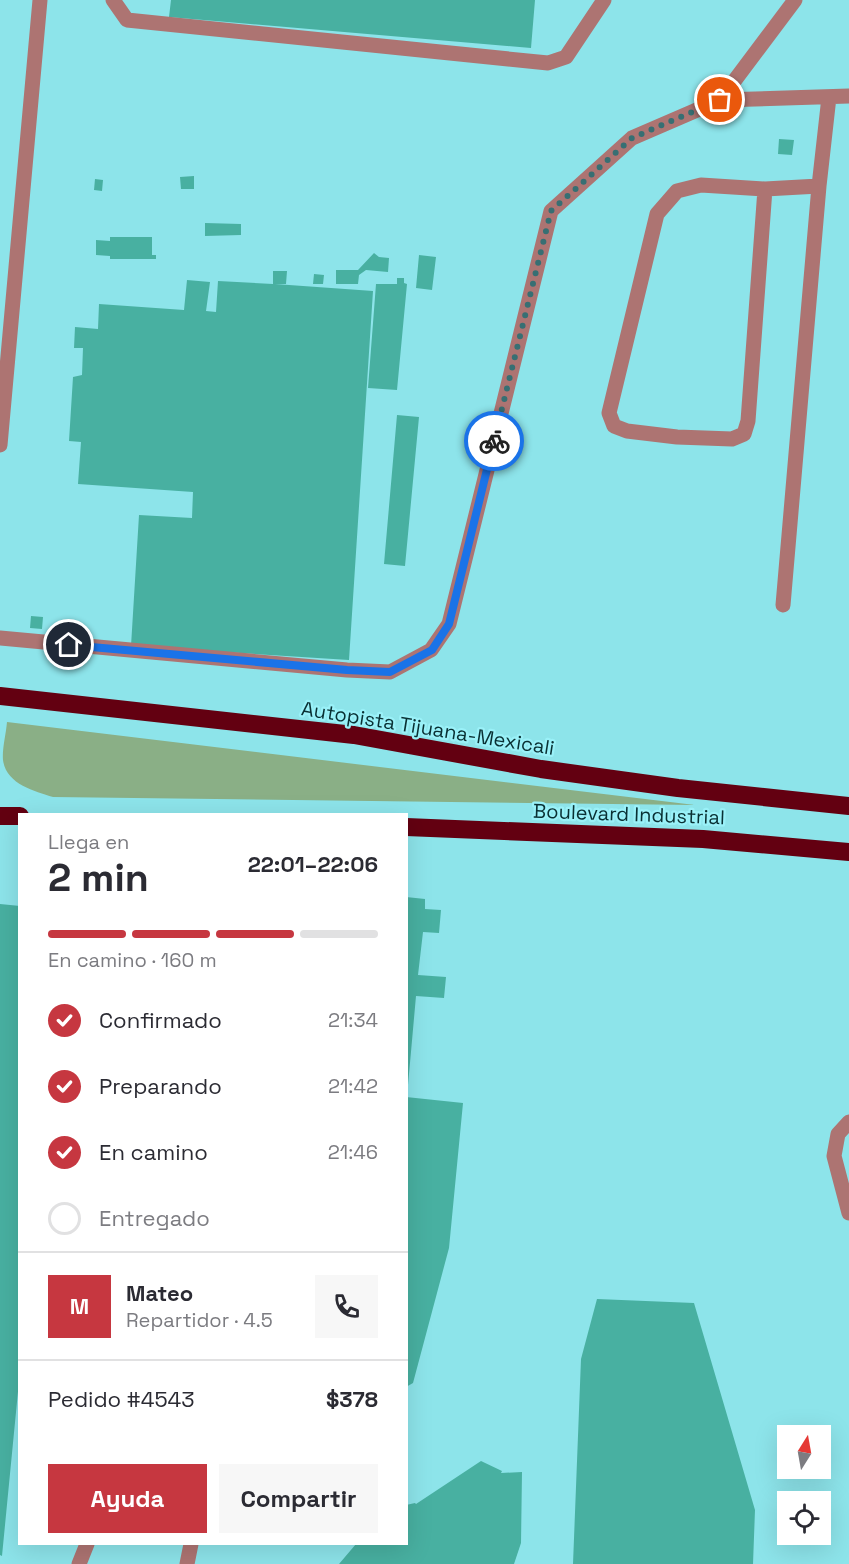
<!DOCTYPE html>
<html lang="es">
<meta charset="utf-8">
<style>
:root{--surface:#fff;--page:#f7f7f7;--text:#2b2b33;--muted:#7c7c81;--line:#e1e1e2;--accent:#c63740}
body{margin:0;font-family:"Space Grotesk",sans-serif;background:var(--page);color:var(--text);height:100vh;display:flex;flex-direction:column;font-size:22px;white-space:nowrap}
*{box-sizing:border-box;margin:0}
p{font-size:20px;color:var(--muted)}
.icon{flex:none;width:33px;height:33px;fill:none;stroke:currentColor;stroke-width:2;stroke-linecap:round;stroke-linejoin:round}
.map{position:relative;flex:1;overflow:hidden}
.details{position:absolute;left:18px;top:813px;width:390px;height:732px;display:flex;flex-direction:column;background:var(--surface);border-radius:0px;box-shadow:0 6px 24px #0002}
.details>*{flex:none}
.needle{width:39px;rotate:11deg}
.fabs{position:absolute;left:777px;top:1425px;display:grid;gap:12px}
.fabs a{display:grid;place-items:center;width:54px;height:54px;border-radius:0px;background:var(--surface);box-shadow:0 6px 24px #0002;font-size:30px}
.pin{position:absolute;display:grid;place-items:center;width:51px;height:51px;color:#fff;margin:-26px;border:3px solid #fff;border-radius:50%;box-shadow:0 2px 6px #0007}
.courier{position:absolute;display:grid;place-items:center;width:60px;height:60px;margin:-30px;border:4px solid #1a73e8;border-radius:50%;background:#fff;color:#222;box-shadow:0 2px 8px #0007}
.summary em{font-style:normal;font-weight:700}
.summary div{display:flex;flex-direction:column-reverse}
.summary{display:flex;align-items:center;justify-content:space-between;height:102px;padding:0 30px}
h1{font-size:39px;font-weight:700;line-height:45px}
.bar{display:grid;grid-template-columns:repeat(4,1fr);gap:9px 6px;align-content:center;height:72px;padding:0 30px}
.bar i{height:8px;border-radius:4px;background:var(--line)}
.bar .selected{background:var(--accent)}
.bar p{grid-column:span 4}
.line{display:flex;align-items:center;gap:15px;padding:0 30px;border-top:2px solid var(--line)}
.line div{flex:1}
.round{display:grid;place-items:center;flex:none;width:63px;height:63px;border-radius:0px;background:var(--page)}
ol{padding:0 30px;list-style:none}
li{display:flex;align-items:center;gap:18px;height:66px}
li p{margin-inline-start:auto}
li .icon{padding:6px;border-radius:50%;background:var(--accent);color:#fff;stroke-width:4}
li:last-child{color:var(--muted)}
li i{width:33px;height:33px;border:3px solid var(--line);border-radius:50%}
.button{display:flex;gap:12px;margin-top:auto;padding:12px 30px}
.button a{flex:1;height:69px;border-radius:0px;background:var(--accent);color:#fff;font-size:24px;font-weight:700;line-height:69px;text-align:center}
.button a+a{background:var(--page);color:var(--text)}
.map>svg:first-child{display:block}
.green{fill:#8aaf86}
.building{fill:#48b0a1}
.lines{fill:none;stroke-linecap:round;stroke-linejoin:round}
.minor{stroke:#ad7472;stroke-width:15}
.highway{stroke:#630011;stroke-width:18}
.done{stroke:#376f73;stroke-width:6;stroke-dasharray:0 10.8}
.route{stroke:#1a73e8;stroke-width:8}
.labels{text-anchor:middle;stroke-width:4.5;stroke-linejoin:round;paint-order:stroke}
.street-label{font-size:20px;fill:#093033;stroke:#9af1f8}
</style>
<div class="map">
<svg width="849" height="1564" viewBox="0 0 849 1564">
<rect width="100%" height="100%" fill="#8de4ea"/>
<path class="green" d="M 7,722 L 695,805 L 53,797 C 34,791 6,784 3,760 C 2,749 6,734 7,722 Z"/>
<path class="building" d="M 171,0 L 535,0 L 531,48 L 169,17 Z
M 779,139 L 794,140 L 792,155 L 778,154 Z
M 194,176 L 194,189 L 181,189 L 180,177 Z
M 95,179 L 103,180 L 102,191 L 94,190 Z
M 205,223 L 241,224 L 241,235 L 205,236 Z
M 110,237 L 152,237 L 152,255 L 156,255 L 156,259 L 110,259 L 110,256 L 96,255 L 96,240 L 110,241 Z
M 374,253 L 379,257 L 389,258 L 388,272 L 366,270 L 359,275 L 358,284 L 336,284 L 336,270 L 358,270 Z
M 419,255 L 436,257 L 432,290 L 416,288 Z
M 273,271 L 287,271 L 286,284 L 275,284 L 373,291 L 349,660 L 131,646 L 139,515 L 192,518 L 193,492 L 78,484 L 81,442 L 69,441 L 73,377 L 82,375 L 83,348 L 74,348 L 75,327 L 98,329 L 99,304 L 184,310 L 187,280 L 210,282 L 206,311 L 216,312 L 218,281 L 273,284 Z
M 314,274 L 324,275 L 323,284 L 313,284 Z
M 397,278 L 404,278 L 404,283 L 407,284 L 397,390 L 368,388 L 376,284 L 397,284 Z
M 397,415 L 419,417 L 405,566 L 384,564 Z
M 31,616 L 43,617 L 42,629 L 30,628 Z
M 406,897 L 425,899 L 425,909 L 441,910 L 439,933 L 423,932 L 418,975 L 446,977 L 444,998 L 416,996 L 408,1085 L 406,1085 Z
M 0,904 L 20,906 L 20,1371 L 2,1556 L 0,1555 Z
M 406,1097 L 463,1103 L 449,1248 L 413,1383 L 406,1387 Z
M 597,1299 L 694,1303 L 755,1510 L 753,1564 L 573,1564 L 581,1359 Z
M 481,1461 L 502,1471 L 501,1473 L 522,1472 L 521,1543 L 514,1564 L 339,1564 L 356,1544 L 406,1544 L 406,1505 L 415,1503 L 416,1504 Z"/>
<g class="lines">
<path class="minor" d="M 113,0 L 127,20 L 548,63 L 566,57 L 604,0
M 720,100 L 795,0
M 765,189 L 748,421 L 744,434 L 732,439 L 677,437 L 627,431 L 614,426 L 609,413 L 657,214 L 677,191 L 701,185 L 765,189 L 819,186
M 0,445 L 40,0
M 783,605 L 819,186 L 829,97
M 0,638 L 347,670 L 390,672 L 431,650 L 449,624 L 551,211 L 632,138 L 720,100 L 849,96
M 849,1213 L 834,1156 L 838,1134 L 849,1122
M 79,1564 L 87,1544
M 187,1564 L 191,1544"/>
<path class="highway" d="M 0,696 L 354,735 L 541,769 L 678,788 L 849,806
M 0,816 L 20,816
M 406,827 L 703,839 L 849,852"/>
</g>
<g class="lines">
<path class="done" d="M 494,441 L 551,211 L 632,138 L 720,100"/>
<path class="route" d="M 69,645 L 347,670 L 390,672 L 432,650 L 449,624 L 494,441"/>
</g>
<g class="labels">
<g class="street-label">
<text transform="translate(428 728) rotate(9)" y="7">Autopista Tijuana-Mexicali</text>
<text transform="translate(629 814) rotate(2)" y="7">Boulevard Industrial</text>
</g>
</g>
</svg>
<div class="fabs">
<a><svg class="needle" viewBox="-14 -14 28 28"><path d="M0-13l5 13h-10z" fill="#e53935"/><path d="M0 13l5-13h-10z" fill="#7c7c81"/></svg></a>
<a><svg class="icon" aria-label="locate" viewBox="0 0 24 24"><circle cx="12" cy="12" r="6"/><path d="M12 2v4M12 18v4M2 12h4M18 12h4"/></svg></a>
</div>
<div class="pin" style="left:720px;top:100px;background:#ea580c"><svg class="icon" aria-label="bag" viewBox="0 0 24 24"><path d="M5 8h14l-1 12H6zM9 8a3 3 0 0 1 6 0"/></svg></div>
<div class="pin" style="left:69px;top:645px;background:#1f2937"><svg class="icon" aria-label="home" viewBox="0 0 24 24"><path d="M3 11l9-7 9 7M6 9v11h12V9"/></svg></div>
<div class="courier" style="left:494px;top:441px"><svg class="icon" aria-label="bike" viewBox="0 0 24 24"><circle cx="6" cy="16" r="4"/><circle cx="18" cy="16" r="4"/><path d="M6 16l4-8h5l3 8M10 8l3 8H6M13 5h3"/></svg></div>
<section class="details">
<div class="summary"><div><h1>2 min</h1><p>Llega en</p></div><em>22:01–22:06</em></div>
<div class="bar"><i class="selected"></i><i class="selected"></i><i class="selected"></i><i></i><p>En camino · 160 m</p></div>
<ol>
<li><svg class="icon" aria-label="check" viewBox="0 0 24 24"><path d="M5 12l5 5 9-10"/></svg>Confirmado<p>21:34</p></li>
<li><svg class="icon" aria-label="check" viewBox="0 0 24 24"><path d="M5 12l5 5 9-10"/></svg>Preparando<p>21:42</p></li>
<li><svg class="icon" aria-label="check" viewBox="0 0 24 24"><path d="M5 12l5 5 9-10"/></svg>En camino<p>21:46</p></li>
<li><i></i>Entregado</li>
</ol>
<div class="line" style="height:108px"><b class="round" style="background:var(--accent);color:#fff">M</b><div><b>Mateo</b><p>Repartidor · 4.5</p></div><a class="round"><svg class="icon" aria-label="phone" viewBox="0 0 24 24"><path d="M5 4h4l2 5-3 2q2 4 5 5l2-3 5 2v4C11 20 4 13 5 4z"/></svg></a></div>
<div class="line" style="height:78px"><div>Pedido #4543</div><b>$378</b></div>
<div class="button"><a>Ayuda</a><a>Compartir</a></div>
</section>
</div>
